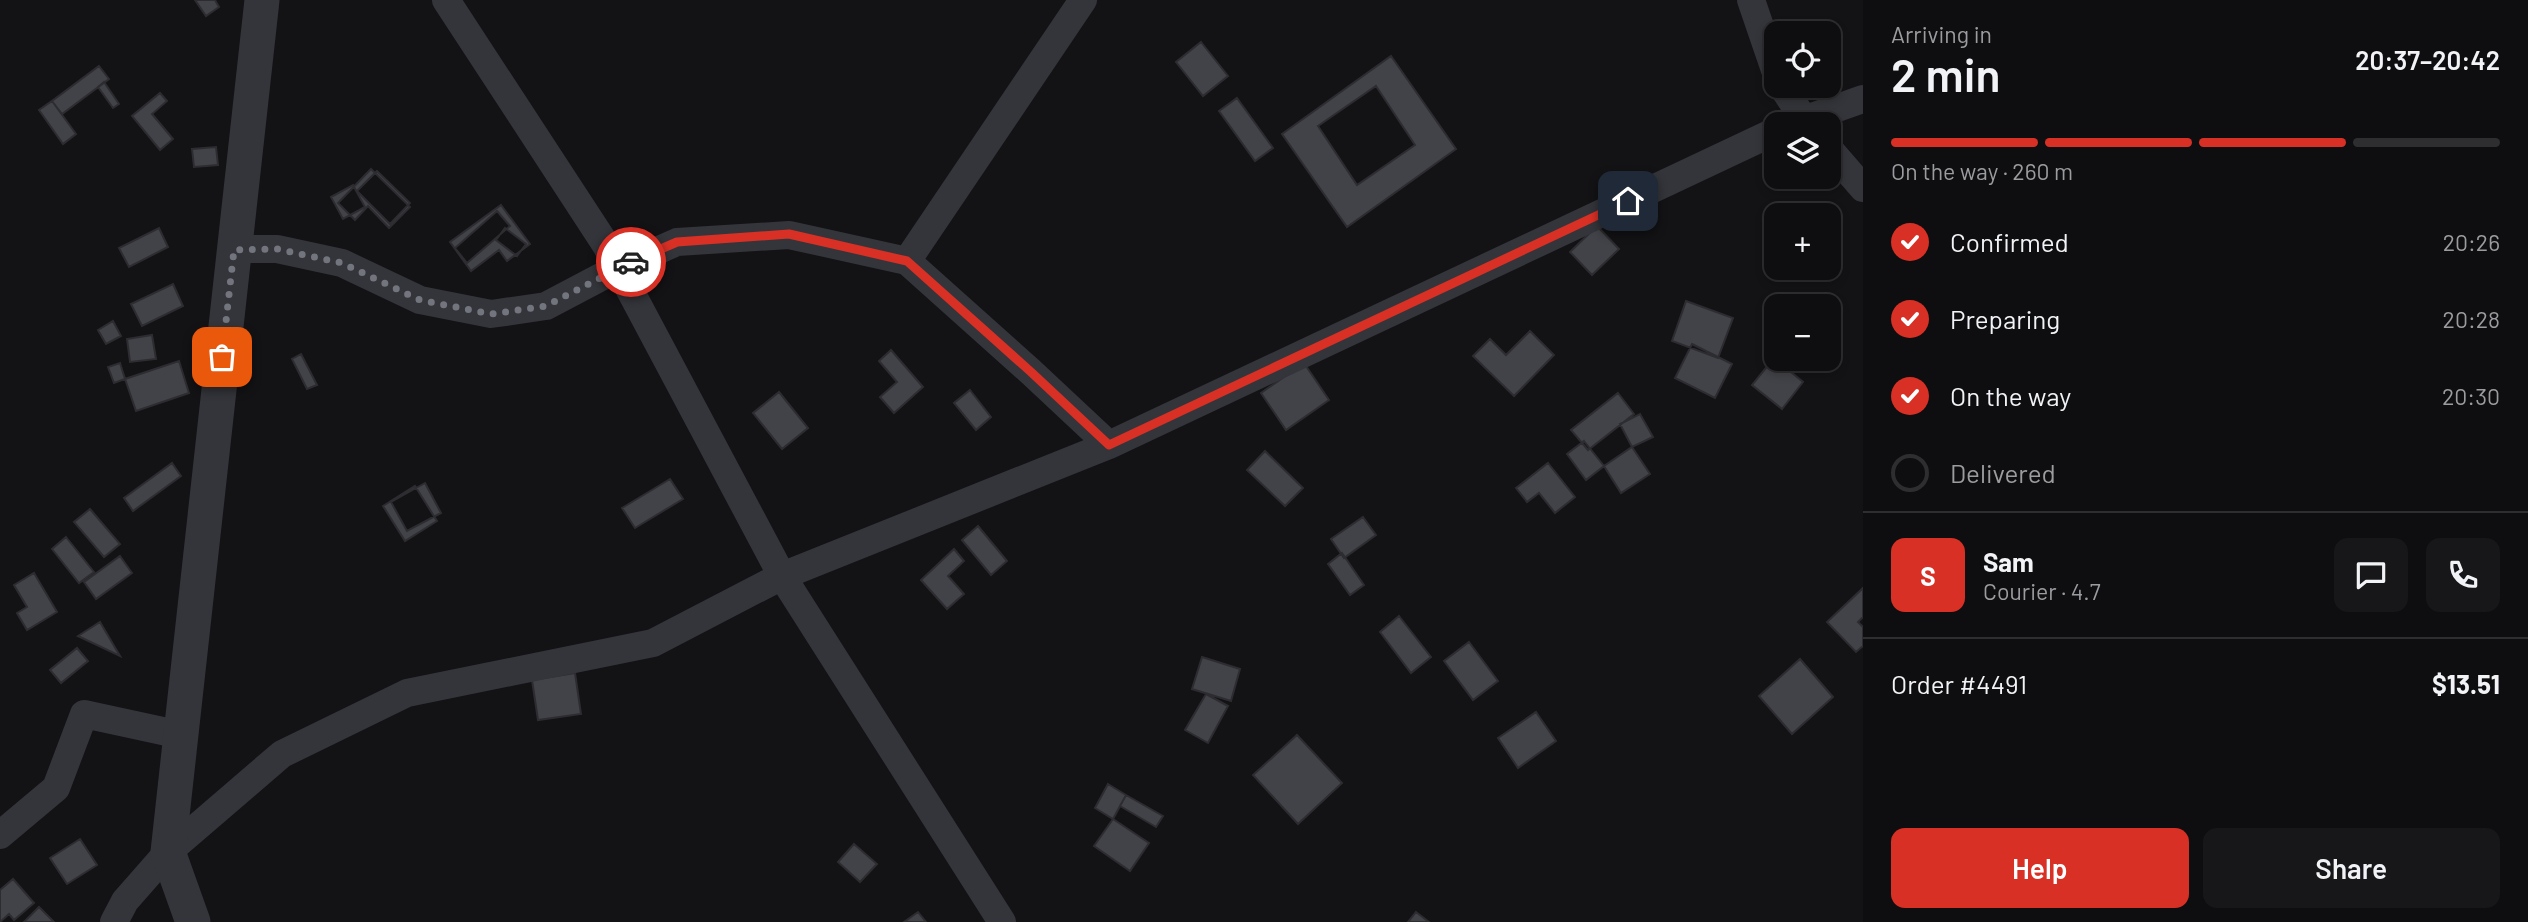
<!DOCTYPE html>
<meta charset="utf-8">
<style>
:root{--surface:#0e0e10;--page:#171719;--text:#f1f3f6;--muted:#9b9c9f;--line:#2e2e30;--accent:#d93025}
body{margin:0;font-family:Barlow,sans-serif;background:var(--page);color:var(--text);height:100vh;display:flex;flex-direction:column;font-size:26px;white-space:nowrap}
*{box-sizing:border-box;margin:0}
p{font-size:23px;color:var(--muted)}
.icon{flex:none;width:38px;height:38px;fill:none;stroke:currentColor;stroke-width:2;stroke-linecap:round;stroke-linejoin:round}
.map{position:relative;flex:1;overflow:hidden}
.sheet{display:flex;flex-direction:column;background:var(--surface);width:665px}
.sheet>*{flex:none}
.controls{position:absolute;left:1764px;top:21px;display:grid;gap:14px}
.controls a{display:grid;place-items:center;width:77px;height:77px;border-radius:14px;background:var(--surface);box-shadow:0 4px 10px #0003,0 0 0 2px var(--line);font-size:35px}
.pin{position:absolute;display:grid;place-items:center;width:60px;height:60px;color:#fff;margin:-30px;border-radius:14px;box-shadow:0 4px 10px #0006}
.courier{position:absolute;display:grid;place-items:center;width:70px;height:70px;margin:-35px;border:5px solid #d93025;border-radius:50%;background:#fff;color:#222;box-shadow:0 2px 9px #0007}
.summary em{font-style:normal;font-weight:600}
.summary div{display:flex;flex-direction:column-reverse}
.summary{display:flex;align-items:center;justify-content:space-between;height:119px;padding:0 28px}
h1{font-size:46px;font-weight:600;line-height:52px}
.bar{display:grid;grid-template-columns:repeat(4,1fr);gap:10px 7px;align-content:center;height:84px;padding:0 28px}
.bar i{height:9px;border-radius:5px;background:var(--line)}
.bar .selected{background:var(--accent)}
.bar p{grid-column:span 4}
.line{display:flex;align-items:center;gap:18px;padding:0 28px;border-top:2px solid var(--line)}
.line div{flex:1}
.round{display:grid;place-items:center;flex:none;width:74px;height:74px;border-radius:14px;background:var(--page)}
ol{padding:0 28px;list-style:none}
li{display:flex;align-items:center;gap:21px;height:77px}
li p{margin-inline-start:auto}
li .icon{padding:7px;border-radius:50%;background:var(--accent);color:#fff;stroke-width:4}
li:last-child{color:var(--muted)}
li i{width:38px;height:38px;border:4px solid var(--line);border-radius:50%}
.cta{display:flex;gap:14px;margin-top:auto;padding:14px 28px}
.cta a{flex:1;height:80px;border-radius:14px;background:var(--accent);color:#fff;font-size:28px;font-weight:600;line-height:80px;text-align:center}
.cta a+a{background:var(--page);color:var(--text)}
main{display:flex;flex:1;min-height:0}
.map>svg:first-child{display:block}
.building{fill:#424348;stroke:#2d2d31;stroke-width:2;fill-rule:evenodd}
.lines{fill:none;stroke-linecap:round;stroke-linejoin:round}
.minor{stroke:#34353a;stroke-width:28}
.tertiary{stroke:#34353a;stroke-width:35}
.done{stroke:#72757d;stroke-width:7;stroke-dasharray:0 12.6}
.route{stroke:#d93025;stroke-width:9}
</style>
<main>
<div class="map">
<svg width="1863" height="922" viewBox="0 0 1863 922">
<rect width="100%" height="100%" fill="#131315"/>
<path class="building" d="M 195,0 L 215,0 L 219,7 L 206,16 Z
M 1201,42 L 1228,76 L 1203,96 L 1176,62 Z
M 1391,56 L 1456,149 L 1347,227 L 1282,134 ZM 1376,86 L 1415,145 L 1357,185 L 1318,126 Z
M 99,66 L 109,79 L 62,114 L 52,101 Z
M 104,82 L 119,104 L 113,108 L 98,87 Z
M 160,93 L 167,101 L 152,114 L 173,139 L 160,150 L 132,116 Z
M 1237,98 L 1273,148 L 1255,161 L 1219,111 Z
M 52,101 L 76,134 L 63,144 L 39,110 Z
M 216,147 L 218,165 L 194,167 L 192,149 Z
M 371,169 L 410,207 L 389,228 L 368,206 L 355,220 L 338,203 Z
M 377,171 L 410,203 L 390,224 L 357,191 Z
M 353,185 L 365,207 L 343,219 L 331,197 Z
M 501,205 L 530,244 L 507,261 L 499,250 L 471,271 L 450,242 Z
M 497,211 L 510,226 L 467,263 L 455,248 Z
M 1597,226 L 1619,249 L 1592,275 L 1570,252 Z
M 159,228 L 168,247 L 129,267 L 119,248 Z
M 505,228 L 526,244 L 517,256 L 496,240 Z
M 173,284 L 183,306 L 142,326 L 131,304 Z
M 1686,301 L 1733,318 L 1718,358 L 1672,341 Z
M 113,321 L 121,336 L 106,344 L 98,330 Z
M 1530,331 L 1554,355 L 1514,396 L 1473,356 L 1490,339 L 1506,355 Z
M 152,335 L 156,359 L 130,362 L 127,339 Z
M 1692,344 L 1732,364 L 1715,398 L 1675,378 Z
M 891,350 L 923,387 L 894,413 L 880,397 L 897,382 L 879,361 Z
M 301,354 L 317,385 L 307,389 L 292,359 Z
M 1774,358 L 1803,382 L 1782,409 L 1752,385 Z
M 179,361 L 189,393 L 136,411 L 125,379 Z
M 120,363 L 125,379 L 114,383 L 108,367 Z
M 1304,363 L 1329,400 L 1286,430 L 1261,393 Z
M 970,390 L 991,417 L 976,430 L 954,403 Z
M 779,392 L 808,428 L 782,449 L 753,413 Z
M 1618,393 L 1634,414 L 1588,450 L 1571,430 Z
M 1640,414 L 1653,437 L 1632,447 L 1620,424 Z
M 1584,441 L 1604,466 L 1586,480 L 1567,454 Z
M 1632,447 L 1650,474 L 1621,493 L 1604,466 Z
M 1265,451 L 1303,488 L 1285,506 L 1247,470 Z
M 172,463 L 181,476 L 133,511 L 124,498 Z
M 1548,463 L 1575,497 L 1555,513 L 1539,493 L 1527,502 L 1516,488 Z
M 670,479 L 683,499 L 635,528 L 622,508 Z
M 425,483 L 441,513 L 407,531 L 391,502 Z
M 415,486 L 437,521 L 405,541 L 383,506 Z
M 90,509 L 120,544 L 104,557 L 74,522 Z
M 1363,517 L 1376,535 L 1344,558 L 1331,539 Z
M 978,526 L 1007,561 L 991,575 L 962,540 Z
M 66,537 L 94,572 L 79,583 L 52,549 Z
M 954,549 L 964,561 L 948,576 L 964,594 L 947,609 L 921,580 Z
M 1342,553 L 1364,585 L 1350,595 L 1328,564 Z
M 120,556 L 132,573 L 96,599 L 84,582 Z
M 34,573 L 57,612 L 27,630 L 17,613 L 27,607 L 14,585 Z
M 1863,588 L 1863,617 L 1858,622 L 1863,627 L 1863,646 L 1856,652 L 1827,622 Z
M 1399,616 L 1431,657 L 1411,673 L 1380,632 Z
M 100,622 L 120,656 L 78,636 Z
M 1469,642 L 1498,681 L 1473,700 L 1444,661 Z
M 77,648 L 88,661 L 61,683 L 50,670 Z
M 1202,657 L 1240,669 L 1231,701 L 1192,689 Z
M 1800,659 L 1833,697 L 1792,734 L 1759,696 Z
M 575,673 L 581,714 L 538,720 L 532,680 Z
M 1206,694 L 1228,706 L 1208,743 L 1185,730 Z
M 1536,712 L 1556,741 L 1518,768 L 1498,738 Z
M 1297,735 L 1342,783 L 1298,824 L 1253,775 Z
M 1108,784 L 1126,795 L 1113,819 L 1095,808 Z
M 1126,795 L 1163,816 L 1156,827 L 1120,806 Z
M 1113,819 L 1149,843 L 1130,871 L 1094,846 Z
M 80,839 L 97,865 L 67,884 L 50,858 Z
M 854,844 L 877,864 L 860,882 L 838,862 Z
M 13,879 L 34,903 L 14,920 L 9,914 L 0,922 L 0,890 Z
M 39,907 L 54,922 L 24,922 Z
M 918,912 L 926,922 L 904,922 Z
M 1416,912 L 1429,922 L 1408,922 Z"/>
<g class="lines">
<path class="minor" d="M 446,0 L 606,245 L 782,576 L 1002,922
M 1083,0 L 907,261 L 1031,372 L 1109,445
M 1751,0 L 1776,73
M 1782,86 L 1807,124
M 1792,124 L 1863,99
M 1829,149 L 1863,188
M 234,249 L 277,249 L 342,263 L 420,300 L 491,314 L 546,306 L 618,268 L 677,242 L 789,235 L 907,261
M 0,835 L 56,788 L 84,714 L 181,735
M 114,922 L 125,901 L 168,852 L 282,754 L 407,693 L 653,643 L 782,576 L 1109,445 L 1776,131"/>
<path class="tertiary" d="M 193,922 L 168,852 L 262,0"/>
</g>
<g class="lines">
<path class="done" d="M 222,357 L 234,250 L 277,249 L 342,263 L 420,300 L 491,314 L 546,306 L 631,262"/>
<path class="route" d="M 631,262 L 677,242 L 789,234 L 907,261 L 1031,372 L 1109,445 L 1628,201"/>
</g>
</svg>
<div class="controls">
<a><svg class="icon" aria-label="locate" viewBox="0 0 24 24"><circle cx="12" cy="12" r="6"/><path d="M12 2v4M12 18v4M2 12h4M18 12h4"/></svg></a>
<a><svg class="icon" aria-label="layers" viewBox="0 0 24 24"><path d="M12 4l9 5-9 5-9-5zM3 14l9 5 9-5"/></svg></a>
<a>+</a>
<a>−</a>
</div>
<div class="pin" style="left:222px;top:357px;background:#ea580c"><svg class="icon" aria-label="bag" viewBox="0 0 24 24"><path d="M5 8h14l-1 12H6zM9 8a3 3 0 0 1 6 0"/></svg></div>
<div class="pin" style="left:1628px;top:201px;background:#1f2937"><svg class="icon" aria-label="home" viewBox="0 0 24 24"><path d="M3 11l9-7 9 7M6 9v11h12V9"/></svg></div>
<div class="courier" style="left:631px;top:262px"><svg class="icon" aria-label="car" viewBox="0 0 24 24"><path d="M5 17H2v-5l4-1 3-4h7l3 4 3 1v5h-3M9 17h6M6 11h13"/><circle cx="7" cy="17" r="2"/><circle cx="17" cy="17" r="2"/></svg></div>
</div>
<section class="sheet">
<div class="summary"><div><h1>2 min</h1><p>Arriving in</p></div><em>20:37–20:42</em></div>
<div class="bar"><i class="selected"></i><i class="selected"></i><i class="selected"></i><i></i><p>On the way · 260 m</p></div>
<ol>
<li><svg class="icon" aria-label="check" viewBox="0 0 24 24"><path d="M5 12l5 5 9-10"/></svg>Confirmed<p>20:26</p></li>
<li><svg class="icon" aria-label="check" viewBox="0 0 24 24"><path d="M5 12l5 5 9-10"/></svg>Preparing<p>20:28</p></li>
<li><svg class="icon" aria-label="check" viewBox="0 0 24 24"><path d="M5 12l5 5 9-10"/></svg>On the way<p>20:30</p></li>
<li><i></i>Delivered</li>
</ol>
<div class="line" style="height:126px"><b class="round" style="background:var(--accent);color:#fff">S</b><div><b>Sam</b><p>Courier · 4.7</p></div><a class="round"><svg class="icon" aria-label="chat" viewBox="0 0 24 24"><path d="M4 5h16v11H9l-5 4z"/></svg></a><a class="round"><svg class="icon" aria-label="phone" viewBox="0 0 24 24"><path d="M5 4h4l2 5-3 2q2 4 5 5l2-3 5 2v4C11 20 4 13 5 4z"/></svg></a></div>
<div class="line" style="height:91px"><div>Order #4491</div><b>$13.51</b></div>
<div class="cta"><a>Help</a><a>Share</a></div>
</section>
</main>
